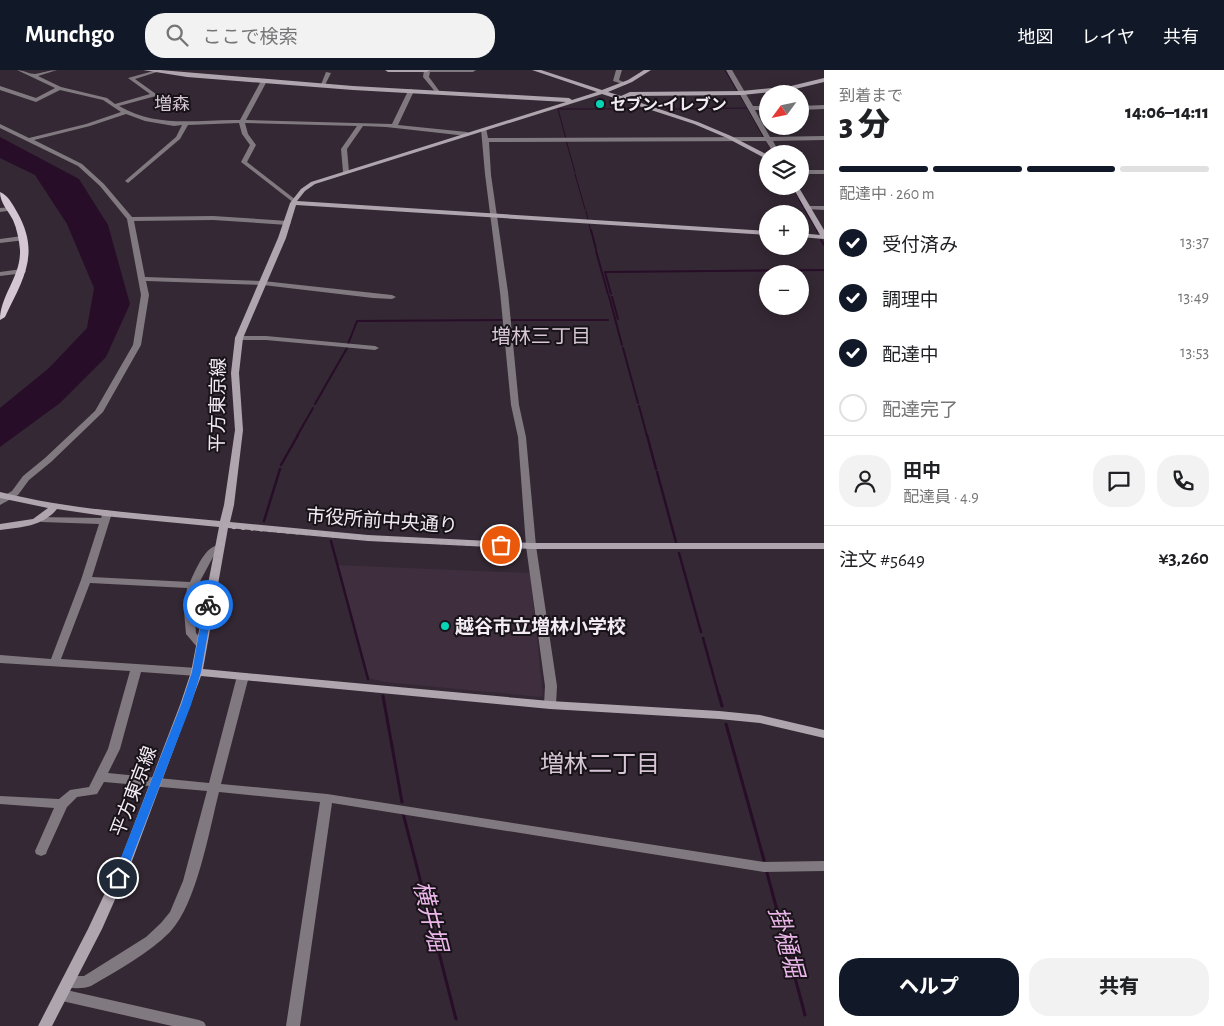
<!DOCTYPE html>
<html lang="ja">
<meta charset="utf-8">
<style>
:root{--surface:#fff;--page:#f2f2f2;--text:#202124;--muted:#757577;--line:#e0e0e0;--accent:#111827}
body{margin:0;font-family:"Alegreya Sans","Noto Sans JP",sans-serif;background:var(--page);color:var(--text);height:100vh;display:flex;flex-direction:column;font-size:19px;white-space:nowrap}
*{box-sizing:border-box;margin:0}
p{font-size:16px;color:var(--muted)}
.icon{flex:none;width:28px;height:28px;fill:none;stroke:currentColor;stroke-width:2;stroke-linecap:round;stroke-linejoin:round}
.map{position:relative;flex:1;overflow:hidden}
.panel{display:flex;flex-direction:column;background:var(--surface);width:400px}
.panel>*{flex:none}
.needle{width:32px;rotate:237deg}
.controls{position:absolute;left:759px;top:15px;display:grid;gap:10px}
.controls a{display:grid;place-items:center;width:50px;height:50px;border-radius:50%;background:var(--surface);box-shadow:0 2px 12px #0003;font-size:25px}
.pin{position:absolute;display:grid;place-items:center;width:42px;height:42px;color:#fff;margin:-21px;border:2px solid #fff;border-radius:50%;box-shadow:0 1px 5px #0007}
.courier{position:absolute;display:grid;place-items:center;width:50px;height:50px;margin:-25px;border:4px solid #1a73e8;border-radius:50%;background:#fff;color:#222;box-shadow:0 1px 6px #0007}
.overview em{font-style:normal;font-weight:800}
.overview div{display:flex;flex-direction:column-reverse}
.overview{display:flex;align-items:center;justify-content:space-between;height:85px;padding:0 15px}
h1{font-size:32px;font-weight:800;line-height:38px}
.bar{display:grid;grid-template-columns:repeat(4,1fr);gap:8px 5px;align-content:center;height:60px;padding:0 15px}
.bar i{height:6px;border-radius:4px;background:var(--line)}
.bar .active{background:var(--accent)}
.bar p{grid-column:span 4}
.line{display:flex;align-items:center;gap:12px;padding:0 15px;border-top:1px solid var(--line)}
.line div{flex:1}
.round{display:grid;place-items:center;flex:none;width:52px;height:52px;border-radius:20px;background:var(--page)}
ol{padding:0 15px;list-style:none}
li{display:flex;align-items:center;gap:15px;height:55px}
li p{margin-inline-start:auto}
li .icon{padding:5px;border-radius:50%;background:var(--accent);color:#fff;stroke-width:4}
li:last-child{color:var(--muted)}
li i{width:28px;height:28px;border:2px solid var(--line);border-radius:50%}
.primary-button{display:flex;gap:10px;margin-top:auto;padding:10px 15px}
.primary-button a{flex:1;height:58px;border-radius:20px;background:var(--accent);color:#fff;font-size:20px;font-weight:800;line-height:58px;text-align:center}
.primary-button a+a{background:var(--page);color:var(--text)}
header{display:flex;align-items:center;gap:30px;box-sizing:border-box;height:70px;padding:0 25px;background:var(--accent);color:#fff}
header strong{font-size:24px}
nav{display:flex;gap:28px;margin-inline-start:auto;font-size:18px}
.search{width:350px;height:45px;background:var(--page);display:flex;align-items:center;gap:12px;box-sizing:border-box;padding:0 18px;border-radius:20px;color:var(--muted);font-size:19px}
main{display:flex;flex:1;min-height:0}
.map>svg:first-child{display:block}
.built{fill:#3f2e3e}
.water{fill:#280d28}
.lines{fill:none;stroke-linecap:round;stroke-linejoin:round}
.stream-far3{stroke:#280d28;stroke-width:1}
.stream-far2{stroke:#280d28;stroke-width:2}
.stream-far1{stroke:#280d28;stroke-width:2.5}
.stream{stroke:#280d28;stroke-width:3}
.street{fill:#80797f;fill-rule:evenodd}
.secondary{fill:#afa5af;fill-rule:evenodd}
.primary{fill:#d4c7d3;fill-rule:evenodd}
.route{fill:#1a73e8}
.done{stroke:#b0a7b0;stroke-width:5;stroke-dasharray:0 9}
.poi-dot{fill:#05d5b6;stroke:#181318;stroke-width:2}
.labels{text-anchor:middle;stroke-width:4;stroke-linejoin:round;paint-order:stroke}
.far-poi-label{font-size:16px;font-weight:bold;fill:#f3ebf3;stroke:#181318;text-anchor:start}
.far-quarter-label{font-size:18px;fill:#d6c6d5;stroke:#181318}
.street-label{font-size:19px;fill:#f3ebf3;stroke:#181318}
.poi-label{font-size:19px;font-weight:bold;fill:#f3ebf3;stroke:#181318;text-anchor:start}
.neighbourhood-label{font-size:20px;fill:#d6c6d5;stroke:#181318}
.near-neighbourhood-label{font-size:24px;fill:#d6c6d5;stroke:#181318}
.near-water-label{font-size:24px;font-style:italic;fill:#ebb6ea;stroke:#181318}
</style>
<header>
<strong>Munchgo</strong>
<div class="search"><svg class="icon" aria-label="search" viewBox="0 0 24 24"><circle cx="10" cy="10" r="6"/><path d="M15 15l6 6"/></svg>ここで検索</div>
<nav><a>地図</a><a>レイヤ</a><a>共有</a></nav>
</header>
<main>
<div class="map">
<svg width="824" height="956" viewBox="0 0 824 956">
<rect width="100%" height="100%" fill="#332833"/>
<path class="built" d="M 337,495 L 530,503 L 543,625 L 540,627 L 384,612 L 369,608 Z"/>
<path class="water" d="M 0,67 L 79,109 L 108,155 L 130,234 L 106,287 L 60,333 L 0,377 L 0,338 L 49,298 L 87,258 L 94,218 L 67,154 L 35,105 L 0,88 Z"/>
<g class="lines">
<path class="stream-far3" d="M 725,0 L 738,22
M 739,24 L 747,37
M 666,39 L 749,38
M 748,39 L 764,68
M 566,69 L 558,39 L 647,39
M 566,70 L 575,102
M 767,72 L 773,84
M 575,104 L 585,139
M 792,116 L 803,137
M 804,139 L 818,162
M 586,141 L 588,150
M 589,154 L 591,162"/>
<path class="stream-far2" d="M 591,160 L 596,179
M 817,160 L 818,162
M 821,170 L 824,175
M 596,181 L 608,224
M 611,224 L 605,202 L 824,200
M 609,226 L 622,275
M 612,227 L 618,249
M 511,250 L 608,250
M 348,274 L 357,251 L 502,250
M 623,278 L 638,333
M 315,334 L 347,278
M 639,336 L 647,366
M 297,366 L 313,338"/>
<path class="stream-far1" d="M 647,365 L 656,399
M 281,395 L 298,365
M 657,402 L 676,472
M 264,451 L 280,399
M 331,471 L 368,609
M 679,483 L 701,562
M 703,568 L 719,626"/>
<path class="stream" d="M 719,625 L 722,636
M 383,626 L 402,732
M 726,654 L 764,790
M 403,743 L 456,949
M 766,799 L 805,945"/>
<path class="street" d="M 17,0 C 23,0 29,4 35,4 C 42,3 49,0 57,0 L 38,6 L 61,17 L 107,28 L 115,34 L 150,24 L 128,8 L 157,0 L 157,2 L 135,9 L 156,24 L 156,26 L 119,36 C 159,59 198,49 240,50 L 261,11 L 264,9 L 267,11 L 246,50 L 392,54 L 408,21 L 411,19 L 414,21 L 398,55 L 467,62 L 470,64 L 467,66 L 386,57 L 363,56 L 347,79 L 349,102 L 346,104 L 343,102 L 341,79 L 357,56 L 245,53 L 248,64 L 256,75 L 247,92 L 296,130 L 297,131 L 294,133 L 241,92 L 250,75 L 242,64 L 239,53 L 188,55 L 180,69 L 128,113 L 125,111 L 126,110 L 176,67 L 182,55 L 174,56 L 145,51 L 126,44 L 90,56 L 34,70 L 82,94 L 104,114 L 132,147 L 213,146 L 288,151 L 291,153 L 288,155 L 213,150 L 134,151 L 145,207 L 263,211 L 392,225 L 396,227 L 392,229 L 373,228 L 263,215 L 146,211 L 149,225 L 141,275 L 103,342 L 51,392 L 29,410 L 18,425 L 0,435 L 0,428 L 12,421 L 23,406 L 45,388 L 95,341 L 133,275 L 141,225 L 127,149 L 100,116 L 78,96 L 0,58 L 0,54 L 29,68 L 86,54 L 121,42 L 103,30 L 60,20 L 36,32 L 0,20 L 0,16 L 36,28 L 55,18 Z
M 424,0 L 476,0 L 473,2 L 430,2 L 429,7 L 440,22 L 437,24 L 423,7 Z
M 616,0 L 622,0 L 619,10 L 626,13 L 626,15 L 613,11 Z
M 726,0 L 732,0 L 753,36 L 768,36 L 768,40 L 755,40 L 770,67 L 824,66 L 824,70 L 773,71 L 780,84 L 774,84 L 766,71 L 489,72 L 491,105 L 508,222 L 519,335 L 526,367 L 536,476 L 557,616 L 556,635 L 554,638 L 546,638 L 544,635 L 545,616 L 526,476 L 518,367 L 511,335 L 500,222 L 485,104 L 481,59 L 486,58 L 488,68 L 764,67 Z
M 326,2 L 331,3 L 324,17 L 320,17 Z
M 824,35 L 824,39 L 800,40 L 800,36 Z
M 800,100 L 824,100 L 824,104 L 800,104 Z
M 808,136 L 824,136 L 824,140 L 806,139 L 806,137 Z
M 12,137 L 15,139 L 14,140 L 0,142 L 0,138 Z
M 22,166 L 26,168 L 25,170 L 0,173 L 0,169 Z
M 22,199 L 26,201 L 25,203 L 0,206 L 0,202 Z
M 236,266 L 266,266 L 375,276 L 379,278 L 375,280 L 266,270 L 239,270 L 235,268 Z
M 107,440 L 112,443 L 92,507 L 190,512 C 196,500 206,472 223,475 L 224,477 L 213,487 L 198,515 L 194,541 L 196,563 L 206,575 L 205,577 L 197,577 L 186,564 L 184,541 L 187,518 L 90,513 L 61,589 L 197,598 L 201,599 L 203,602 L 201,605 L 197,606 L 141,602 L 120,679 L 108,703 L 209,713 L 237,606 L 239,603 L 247,603 L 249,606 L 221,714 L 327,724 L 764,792 L 824,791 L 824,801 L 764,802 L 332,733 L 300,956 L 286,956 L 320,732 L 219,722 C 209,761 197,833 170,862 C 148,884 118,900 91,916 C 83,919 71,919 63,916 L 61,912 L 63,908 L 68,906 L 84,906 L 146,867 L 161,853 L 170,842 L 183,811 L 207,721 L 104,712 L 97,724 L 77,727 L 67,737 L 47,781 L 46,784 L 41,786 L 36,784 L 35,781 L 54,738 L 0,734 L 0,726 L 59,729 L 70,720 L 89,717 L 108,679 L 130,601 L 0,593 L 0,585 L 51,589 L 81,510 L 99,454 L 42,452 L 37,449 L 39,447 L 101,448 L 104,441 Z
M 62,919 L 199,950 L 204,952 L 206,956 L 172,956 L 62,931 L 57,929 L 55,925 L 57,921 Z"/>
<path class="secondary" d="M 143,0 L 160,0 L 353,16 L 569,28 L 572,30 L 597,22 L 532,0 L 541,0 L 602,20 L 628,10 L 644,0 L 651,0 L 632,12 L 608,22 L 621,26 L 630,22 L 742,21 L 791,16 L 824,8 L 824,12 L 791,20 L 742,25 L 631,26 L 626,28 L 698,52 L 731,66 L 768,85 L 768,90 L 727,68 L 694,54 L 602,24 L 315,114 L 305,121 L 297,131 L 768,161 L 768,165 L 296,135 L 286,168 L 243,268 L 239,303 L 243,360 L 234,435 L 230,452 L 368,465 L 531,473 L 824,473 L 824,479 L 531,479 L 368,471 L 228,458 L 203,599 L 550,631 L 719,641 L 760,645 L 824,660 L 824,668 L 760,653 L 719,649 L 550,639 L 201,606 L 132,791 L 102,859 L 52,956 L 38,956 L 88,859 L 120,791 L 180,635 L 191,602 L 219,457 L 104,446 L 57,439 C 42,457 21,457 0,460 L 0,454 L 33,449 L 48,438 L 0,428 L 0,422 C 72,440 147,444 220,451 L 224,435 L 235,360 L 231,303 L 235,268 L 278,168 L 290,133 L 301,119 L 311,112 L 566,32 L 353,20 L 187,7 Z
M 385,0 L 430,0 L 427,2 L 388,2 Z
M 792,116 L 798,116 L 824,160 L 824,169 L 800,167 L 800,163 L 820,165 Z"/>
<path class="primary" d="M 0,122 C 8,125 13,135 17,142 C 41,184 23,209 5,247 L 0,250 C 0,225 21,207 20,180 C 19,170 17,159 13,150 C 8,140 0,133 0,122 Z"/>
</g>
<path class="route" d="M 208,532 L 213,535 L 201,602 L 191,635 L 124,808 L 118,812 L 114,811 L 113,808 L 181,635 L 192,602 L 204,535 Z"/>
<g class="lines">
<path class="done" d="M 208,535 L 225,456 L 368,468 L 501,475"/>
</g>
<g class="poi-dot">
<circle cx="600" cy="34" r="5"/>
<circle cx="445" cy="556" r="5"/>
</g>
<g class="labels">
<g class="far-poi-label">
<text x="610" y="40">セブン-イレブン</text>
</g>
<g class="far-quarter-label">
<text x="172" y="40">増森</text>
</g>
<g class="street-label">
<text transform="translate(217 335) rotate(-89)" y="7">平方東京線</text>
<text transform="translate(382 450) rotate(4)" y="7">市役所前中央通り</text>
<text transform="translate(133 721) rotate(-69)" y="7">平方東京線</text>
</g>
<g class="poi-label">
<text x="455" y="563">越谷市立増林小学校</text>
</g>
<g class="neighbourhood-label">
<text x="541" y="273">増林三丁目</text>
</g>
<g class="near-neighbourhood-label">
<text x="600" y="702">増林二丁目</text>
</g>
<g class="near-water-label">
<text transform="translate(430 846) rotate(76)" y="8">横井堀</text>
<text transform="translate(786 872) rotate(75)" y="8">掛樋堀</text>
</g>
</g>
</svg>
<div class="controls">
<a><svg class="needle" viewBox="-14 -14 28 28"><path d="M0-13l5 13h-10z" fill="#e53935"/><path d="M0 13l5-13h-10z" fill="#757577"/></svg></a>
<a><svg class="icon" aria-label="layers" viewBox="0 0 24 24"><path d="M12 4l9 5-9 5-9-5zM3 14l9 5 9-5"/></svg></a>
<a>+</a>
<a>−</a>
</div>
<div class="pin" style="left:501px;top:475px;background:#ea580c"><svg class="icon" aria-label="bag" viewBox="0 0 24 24"><path d="M5 8h14l-1 12H6zM9 8a3 3 0 0 1 6 0"/></svg></div>
<div class="pin" style="left:118px;top:808px;background:#1f2937"><svg class="icon" aria-label="home" viewBox="0 0 24 24"><path d="M3 11l9-7 9 7M6 9v11h12V9"/></svg></div>
<div class="courier" style="left:208px;top:535px"><svg class="icon" aria-label="bike" viewBox="0 0 24 24"><circle cx="6" cy="16" r="4"/><circle cx="18" cy="16" r="4"/><path d="M6 16l4-8h5l3 8M10 8l3 8H6M13 5h3"/></svg></div>
</div>
<section class="panel">
<div class="overview"><div><h1>3 分</h1><p>到着まで</p></div><em>14:06–14:11</em></div>
<div class="bar"><i class="active"></i><i class="active"></i><i class="active"></i><i></i><p>配達中 · 260 m</p></div>
<ol>
<li><svg class="icon" aria-label="check" viewBox="0 0 24 24"><path d="M5 12l5 5 9-10"/></svg>受付済み<p>13:37</p></li>
<li><svg class="icon" aria-label="check" viewBox="0 0 24 24"><path d="M5 12l5 5 9-10"/></svg>調理中<p>13:49</p></li>
<li><svg class="icon" aria-label="check" viewBox="0 0 24 24"><path d="M5 12l5 5 9-10"/></svg>配達中<p>13:53</p></li>
<li><i></i>配達完了</li>
</ol>
<div class="line" style="height:90px"><a class="round"><svg class="icon" aria-label="person" viewBox="0 0 24 24"><circle cx="12" cy="8" r="4"/><path d="M4 21q1-7 8-7t8 7"/></svg></a><div><b>田中</b><p>配達員 · 4.9</p></div><a class="round"><svg class="icon" aria-label="chat" viewBox="0 0 24 24"><path d="M4 5h16v11H9l-5 4z"/></svg></a><a class="round"><svg class="icon" aria-label="phone" viewBox="0 0 24 24"><path d="M5 4h4l2 5-3 2q2 4 5 5l2-3 5 2v4C11 20 4 13 5 4z"/></svg></a></div>
<div class="line" style="height:65px"><div>注文 #5649</div><b>¥3,260</b></div>
<div class="primary-button"><a>ヘルプ</a><a>共有</a></div>
</section>
</main>
